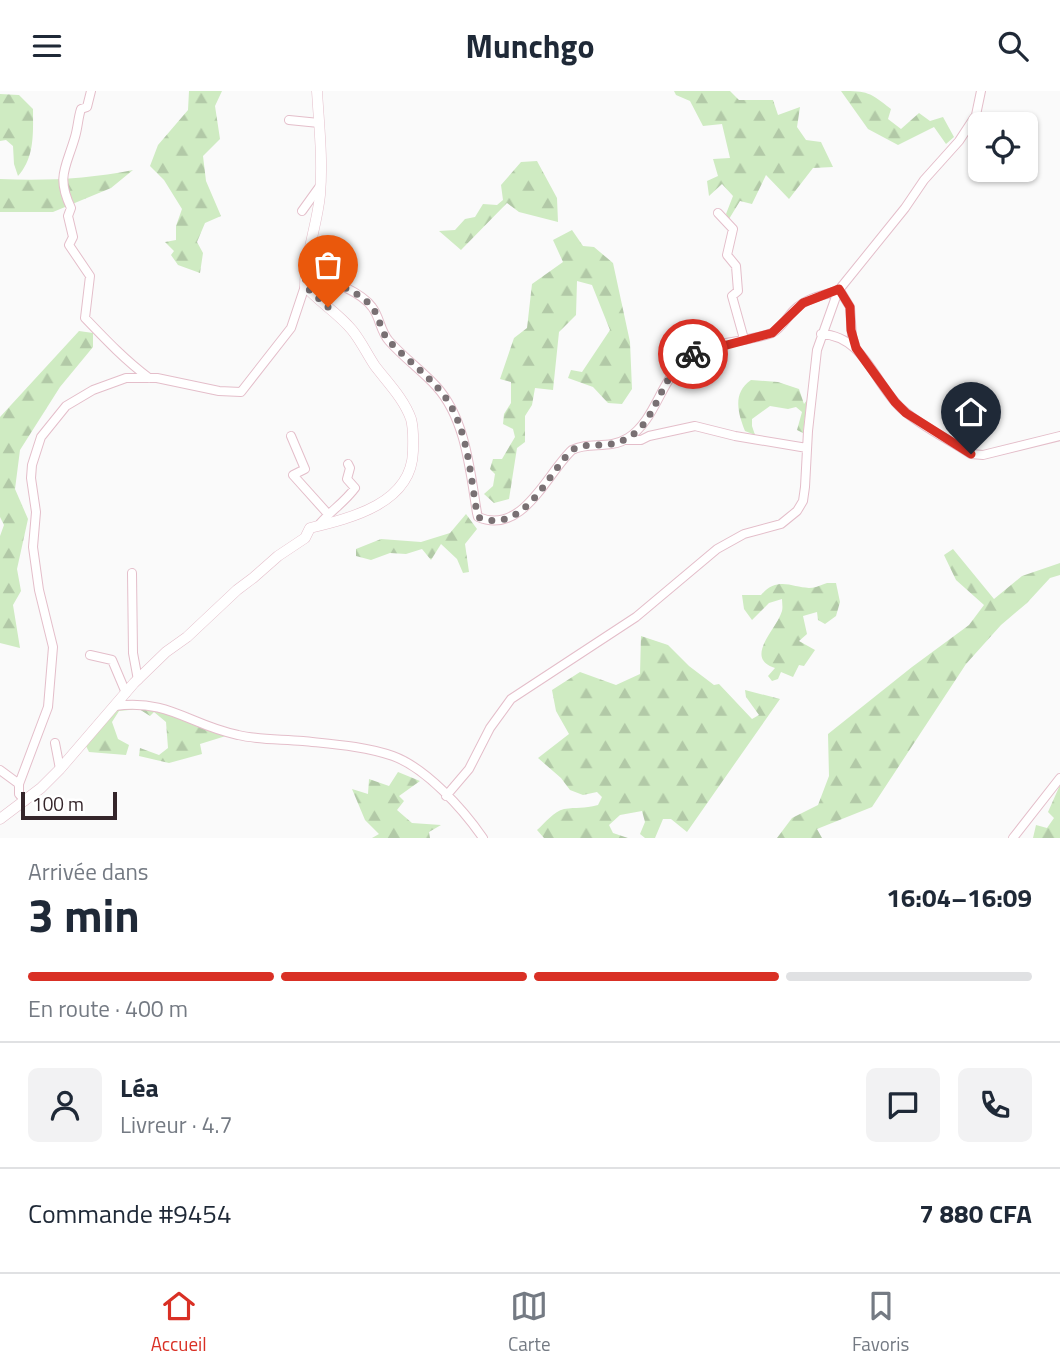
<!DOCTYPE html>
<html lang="fr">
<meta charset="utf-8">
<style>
:root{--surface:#fff;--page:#f2f2f3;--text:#1f2937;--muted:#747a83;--line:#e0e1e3;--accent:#d93025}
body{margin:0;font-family:"Titillium Web",sans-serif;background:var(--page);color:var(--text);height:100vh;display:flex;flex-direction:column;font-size:26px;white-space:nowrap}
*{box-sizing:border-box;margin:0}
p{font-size:23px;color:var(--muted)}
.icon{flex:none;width:38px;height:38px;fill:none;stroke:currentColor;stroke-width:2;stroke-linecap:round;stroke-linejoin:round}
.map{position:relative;height:747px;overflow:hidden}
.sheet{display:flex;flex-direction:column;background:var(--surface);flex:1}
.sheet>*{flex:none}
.controls{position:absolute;left:968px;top:21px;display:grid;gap:14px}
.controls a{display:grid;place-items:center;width:70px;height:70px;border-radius:10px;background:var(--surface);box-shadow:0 2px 5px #0004;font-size:35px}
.scale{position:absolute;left:21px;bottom:18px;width:96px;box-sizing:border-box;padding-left:7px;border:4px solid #34252a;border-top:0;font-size:19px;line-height:24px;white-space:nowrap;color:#34252a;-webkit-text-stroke:5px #fff;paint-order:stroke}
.pin{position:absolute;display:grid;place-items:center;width:60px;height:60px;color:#fff;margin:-72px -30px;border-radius:50% 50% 50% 0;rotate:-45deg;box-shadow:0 0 7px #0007}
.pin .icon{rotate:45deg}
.courier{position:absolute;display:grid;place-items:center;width:70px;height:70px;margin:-35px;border:5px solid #d93025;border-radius:50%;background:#fff;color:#222;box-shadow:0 2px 9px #0007}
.headline em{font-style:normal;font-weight:700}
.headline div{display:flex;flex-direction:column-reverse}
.headline{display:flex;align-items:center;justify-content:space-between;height:119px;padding:0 28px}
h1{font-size:46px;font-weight:700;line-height:52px}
.bar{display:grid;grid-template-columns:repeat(4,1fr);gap:10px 7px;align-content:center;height:84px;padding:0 28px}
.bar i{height:9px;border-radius:5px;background:var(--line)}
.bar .current{background:var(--accent)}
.bar p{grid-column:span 4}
.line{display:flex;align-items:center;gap:18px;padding:0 28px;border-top:2px solid var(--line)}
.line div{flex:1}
.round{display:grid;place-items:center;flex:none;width:74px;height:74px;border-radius:10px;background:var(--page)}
header{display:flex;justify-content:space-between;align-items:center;height:91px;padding:0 28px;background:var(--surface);font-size:32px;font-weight:700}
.dock{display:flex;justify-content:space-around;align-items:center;height:98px;border-top:2px solid var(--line);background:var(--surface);font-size:19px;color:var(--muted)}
.dock a{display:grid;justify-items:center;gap:4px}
.dock .current{color:var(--accent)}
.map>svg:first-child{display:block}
.forest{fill:url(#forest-firs)}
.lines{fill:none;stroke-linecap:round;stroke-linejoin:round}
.minor-casing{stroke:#e4beca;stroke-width:10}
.tertiary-casing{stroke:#e4beca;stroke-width:11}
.minor{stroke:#fff;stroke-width:8}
.tertiary{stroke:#fff;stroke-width:10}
.done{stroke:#797073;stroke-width:7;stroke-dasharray:0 12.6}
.route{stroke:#d93025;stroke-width:9}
</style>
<header><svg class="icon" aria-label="menu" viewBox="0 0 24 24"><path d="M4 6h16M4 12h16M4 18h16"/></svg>Munchgo<svg class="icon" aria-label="search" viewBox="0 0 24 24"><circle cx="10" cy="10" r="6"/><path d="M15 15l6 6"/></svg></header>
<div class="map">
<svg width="1060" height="747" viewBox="0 0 1060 747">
<defs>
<pattern id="forest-firs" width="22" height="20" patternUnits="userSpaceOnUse" patternTransform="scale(1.75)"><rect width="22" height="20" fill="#cfebc2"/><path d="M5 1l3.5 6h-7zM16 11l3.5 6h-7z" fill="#b2c9a7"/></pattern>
</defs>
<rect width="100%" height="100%" fill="#fafafa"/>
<path class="forest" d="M 189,0 L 222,0 L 215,15 L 220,48 L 203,65 L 206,90 L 221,125 L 205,132 L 197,151 L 203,162 L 200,182 L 178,174 L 171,164 L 174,160 L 165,151 L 176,149 L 176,135 L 182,118 L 164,89 L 150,75 L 158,54 L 188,19 Z
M 674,0 L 730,0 L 739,9 L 773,9 L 778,24 L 800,16 L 797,36 L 806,49 L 821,51 L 833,76 L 813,77 L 789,108 L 766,84 L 752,113 L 740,110 L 729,128 L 726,123 L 733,105 L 722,93 L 709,105 L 707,90 L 718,85 L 713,68 L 730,67 L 722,33 L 703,35 L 690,10 L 676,4 Z
M 841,0 C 868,0 869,1 891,18 L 888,28 L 901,38 L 919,22 L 930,30 L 943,26 L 954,46 L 946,53 L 934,36 L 898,54 L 868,38 Z
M 0,3 L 19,4 L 33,18 C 33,42 35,66 18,85 L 14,73 L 13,55 L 6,49 L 0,50 Z
M 537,70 L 557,107 L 558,131 L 519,121 L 507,112 L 461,159 L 439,140 L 455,139 L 465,128 L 475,126 L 483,113 L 497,114 L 503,109 L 501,94 L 521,71 Z
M 133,79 L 111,97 L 53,121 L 0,121 L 0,88 C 46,90 88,88 133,79 Z
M 572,139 L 583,155 L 594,156 L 613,172 L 630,251 L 632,298 L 622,313 L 608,312 L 593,296 L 568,287 L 571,279 L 582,281 L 610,239 L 592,194 L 577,190 L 576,224 L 559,241 L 553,299 L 535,297 L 532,314 L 525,325 L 525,351 L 517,357 L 509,408 L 494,412 L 484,403 L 493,395 L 495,383 L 490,378 L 493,368 L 502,368 L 515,346 L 513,338 L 503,333 L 504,323 L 511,312 L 511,291 L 500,288 L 514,247 L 527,237 L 532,193 L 563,171 L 553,149 Z
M 79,240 L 93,242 L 93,256 L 60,296 L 20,359 L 15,398 L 28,428 L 17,478 L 21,500 L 13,514 L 20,557 L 0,552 L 0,445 L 4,434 L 0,426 L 0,326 Z
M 751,289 L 778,291 L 799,298 L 804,313 L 807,309 L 803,342 L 797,339 L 802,321 L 796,316 L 788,318 L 770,315 L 752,328 L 752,335 L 755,344 L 745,340 C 738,322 732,302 751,289 Z
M 466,423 L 477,438 L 465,453 L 469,481 L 463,482 L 457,468 L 441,453 L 431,469 L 422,458 L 406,463 L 390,462 L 371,469 L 356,465 L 356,458 L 381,448 L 421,451 L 450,442 Z
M 953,458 L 994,508 L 1022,485 L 1060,472 L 1060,484 L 1050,487 L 1027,512 L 1001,534 L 966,573 L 872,716 L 817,738 L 822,747 L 777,747 L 792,727 L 818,714 L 829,685 L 828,643 L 912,576 L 969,534 L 984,514 L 956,489 L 944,464 Z
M 827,492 L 836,492 L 840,511 L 836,525 L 825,533 L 818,529 L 817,521 L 803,525 L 807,543 L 799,550 L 815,559 L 804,575 L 799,574 L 793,586 L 781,581 L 778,588 L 772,590 L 768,585 L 775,577 C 743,567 777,538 782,520 C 783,516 782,512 782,508 L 769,512 L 752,529 L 744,518 L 742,504 L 761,504 C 780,482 797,501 816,496 C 820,495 823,493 827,492 Z
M 641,545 L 668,554 L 689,575 L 714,594 L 719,593 L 752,628 L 759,624 L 746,606 L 745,599 L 780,608 L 687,741 L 671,728 L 663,728 L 655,747 L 645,747 L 640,743 L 645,731 L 642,720 L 620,724 L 609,734 L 613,742 L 628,747 L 544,747 L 537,739 C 545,732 554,720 564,718 C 577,716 583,718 598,714 L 602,706 L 597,701 L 583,704 L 570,699 L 561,687 L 538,667 L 569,643 L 556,620 L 552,599 L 580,581 L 616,594 L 640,583 Z
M 159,612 L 251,646 L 229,644 L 200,653 L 202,663 L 169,672 L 139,665 L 140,657 L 159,664 L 168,657 L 166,631 L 154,621 L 150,625 L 139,618 L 119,620 L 112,631 L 118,648 L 129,654 L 126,664 L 89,661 L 85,653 L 114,617 L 123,613 Z
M 398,681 L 420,690 L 399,705 L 404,710 L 397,719 L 412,732 L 441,734 L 429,741 L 430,747 L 372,747 L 379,743 L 365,729 L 352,698 L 368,703 L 369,688 L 389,695 Z
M 1060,694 L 1060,747 L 1033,747 L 1036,734 L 1047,737 L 1054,727 L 1048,721 Z"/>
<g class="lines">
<defs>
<path id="minor" d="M 91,0 L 87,16 L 81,18 C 78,27 78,36 75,46 C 66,77 56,85 71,117 L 68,125 L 73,146 L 69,154 L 90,185 L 85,227 C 106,249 125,269 149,287
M 289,29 L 319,32
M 302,120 L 320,95
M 718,122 L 733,138 L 727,164 L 736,175 L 738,200 L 732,205 L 744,248
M 306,181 C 325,188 360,199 372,216 C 380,226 380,240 389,250 C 403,266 421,279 436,295 C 466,328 470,380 477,422 L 478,426 C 523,445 547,382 572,359 C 589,350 609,359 628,347 C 654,330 660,294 681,272 C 703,249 743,253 772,242 C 781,238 787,226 794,219 C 806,207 822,204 838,200
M 839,198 L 850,216 L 852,245 L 856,257
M 821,243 C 865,245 874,293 902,318 C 922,336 948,348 971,363 L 983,364 L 1060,345
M 291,345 L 305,378 L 293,384 L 328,423
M 626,349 L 641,349 L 649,345 L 695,335 L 735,345 L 807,357
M 318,435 C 329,421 344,412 355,397 L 347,388 L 350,377 L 348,373
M 132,482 L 133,562 L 138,589
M 90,564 L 112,569 L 126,602
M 115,615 C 170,608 189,634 238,644 C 259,649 281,648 303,650 C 331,653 365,655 393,665 C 426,677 463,718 483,747
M 55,652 L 60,678
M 0,679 L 19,693
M 446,705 L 469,678 L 490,637 L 511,608 L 636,526 L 717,458 L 744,443 L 781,433 L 797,420 L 803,410 L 805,396 L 808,340 L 817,259 L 838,200 L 905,117 L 924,89 L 959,50 L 976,24 L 981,0
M 25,710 L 19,703 L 19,693 L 48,616 L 53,556 L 39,499 L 33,456 L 36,421 L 31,387 L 32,374 L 41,346 L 66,315 L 93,299 L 126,287 L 157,287 L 219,300 L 241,301 L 291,237 L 305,195
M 1013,747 L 1060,687"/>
<path id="tertiary" d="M 0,728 L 41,697 L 60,678 L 134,592 L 166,561 L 187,546 L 237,499 L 253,487 L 278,465 L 305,447 L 310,437 C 352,427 412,412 413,360 C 413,350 414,339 411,328 C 404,308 388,292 375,275 C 367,263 361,250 352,239 C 338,222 319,211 305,195 C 305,164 317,135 320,104 C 323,69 319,34 317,0"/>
</defs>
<use href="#minor" class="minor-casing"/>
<use href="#tertiary" class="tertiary-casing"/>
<use href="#minor" class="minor"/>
<use href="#tertiary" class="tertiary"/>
</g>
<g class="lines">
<path class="done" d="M 328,216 L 305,195 L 306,181 C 325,188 360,200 372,216 C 380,226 380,240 389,250 C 406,268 427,283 443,303 C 468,335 470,384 477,422 L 478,426 C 524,445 547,383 572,359 C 592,348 609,362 635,342 C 658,324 663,278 693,263"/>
<path class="route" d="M 693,263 L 772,242 L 803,212 L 839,198 L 850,216 L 851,239 L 856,257 L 895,311 L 906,322 L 971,363"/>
</g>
</svg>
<div class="controls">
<a><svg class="icon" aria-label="locate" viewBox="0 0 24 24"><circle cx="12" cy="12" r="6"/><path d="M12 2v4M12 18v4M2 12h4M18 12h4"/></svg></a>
</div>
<div class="scale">100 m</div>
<div class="pin" style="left:328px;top:216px;background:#ea580c"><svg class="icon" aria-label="bag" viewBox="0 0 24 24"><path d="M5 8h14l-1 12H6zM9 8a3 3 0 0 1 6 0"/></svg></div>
<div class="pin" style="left:971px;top:363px;background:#1f2937"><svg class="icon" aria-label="home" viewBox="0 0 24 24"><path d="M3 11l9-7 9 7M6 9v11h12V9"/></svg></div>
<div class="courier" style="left:693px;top:263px"><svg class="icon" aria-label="bike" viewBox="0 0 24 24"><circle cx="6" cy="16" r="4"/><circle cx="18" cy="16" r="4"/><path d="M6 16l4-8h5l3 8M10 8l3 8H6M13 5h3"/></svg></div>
</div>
<section class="sheet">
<div class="headline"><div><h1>3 min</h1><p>Arrivée dans</p></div><em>16:04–16:09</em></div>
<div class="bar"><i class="current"></i><i class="current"></i><i class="current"></i><i></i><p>En route · 400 m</p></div>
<div class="line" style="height:126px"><a class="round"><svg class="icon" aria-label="person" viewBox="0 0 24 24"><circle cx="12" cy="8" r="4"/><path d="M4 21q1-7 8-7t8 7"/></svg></a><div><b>Léa</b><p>Livreur · 4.7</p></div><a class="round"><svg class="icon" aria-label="chat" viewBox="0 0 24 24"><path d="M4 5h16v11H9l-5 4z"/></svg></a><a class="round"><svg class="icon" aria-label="phone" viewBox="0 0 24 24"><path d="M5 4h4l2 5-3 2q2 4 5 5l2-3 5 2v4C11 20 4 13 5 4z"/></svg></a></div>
<div class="line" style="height:91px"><div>Commande #9454</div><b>7 880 CFA</b></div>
</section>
<nav class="dock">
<a class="current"><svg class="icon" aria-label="home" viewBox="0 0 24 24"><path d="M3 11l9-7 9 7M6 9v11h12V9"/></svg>Accueil</a>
<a><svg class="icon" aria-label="map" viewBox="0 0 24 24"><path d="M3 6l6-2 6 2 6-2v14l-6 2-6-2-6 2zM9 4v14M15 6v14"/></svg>Carte</a>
<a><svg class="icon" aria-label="saved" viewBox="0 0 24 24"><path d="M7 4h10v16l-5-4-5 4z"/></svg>Favoris</a>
</nav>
